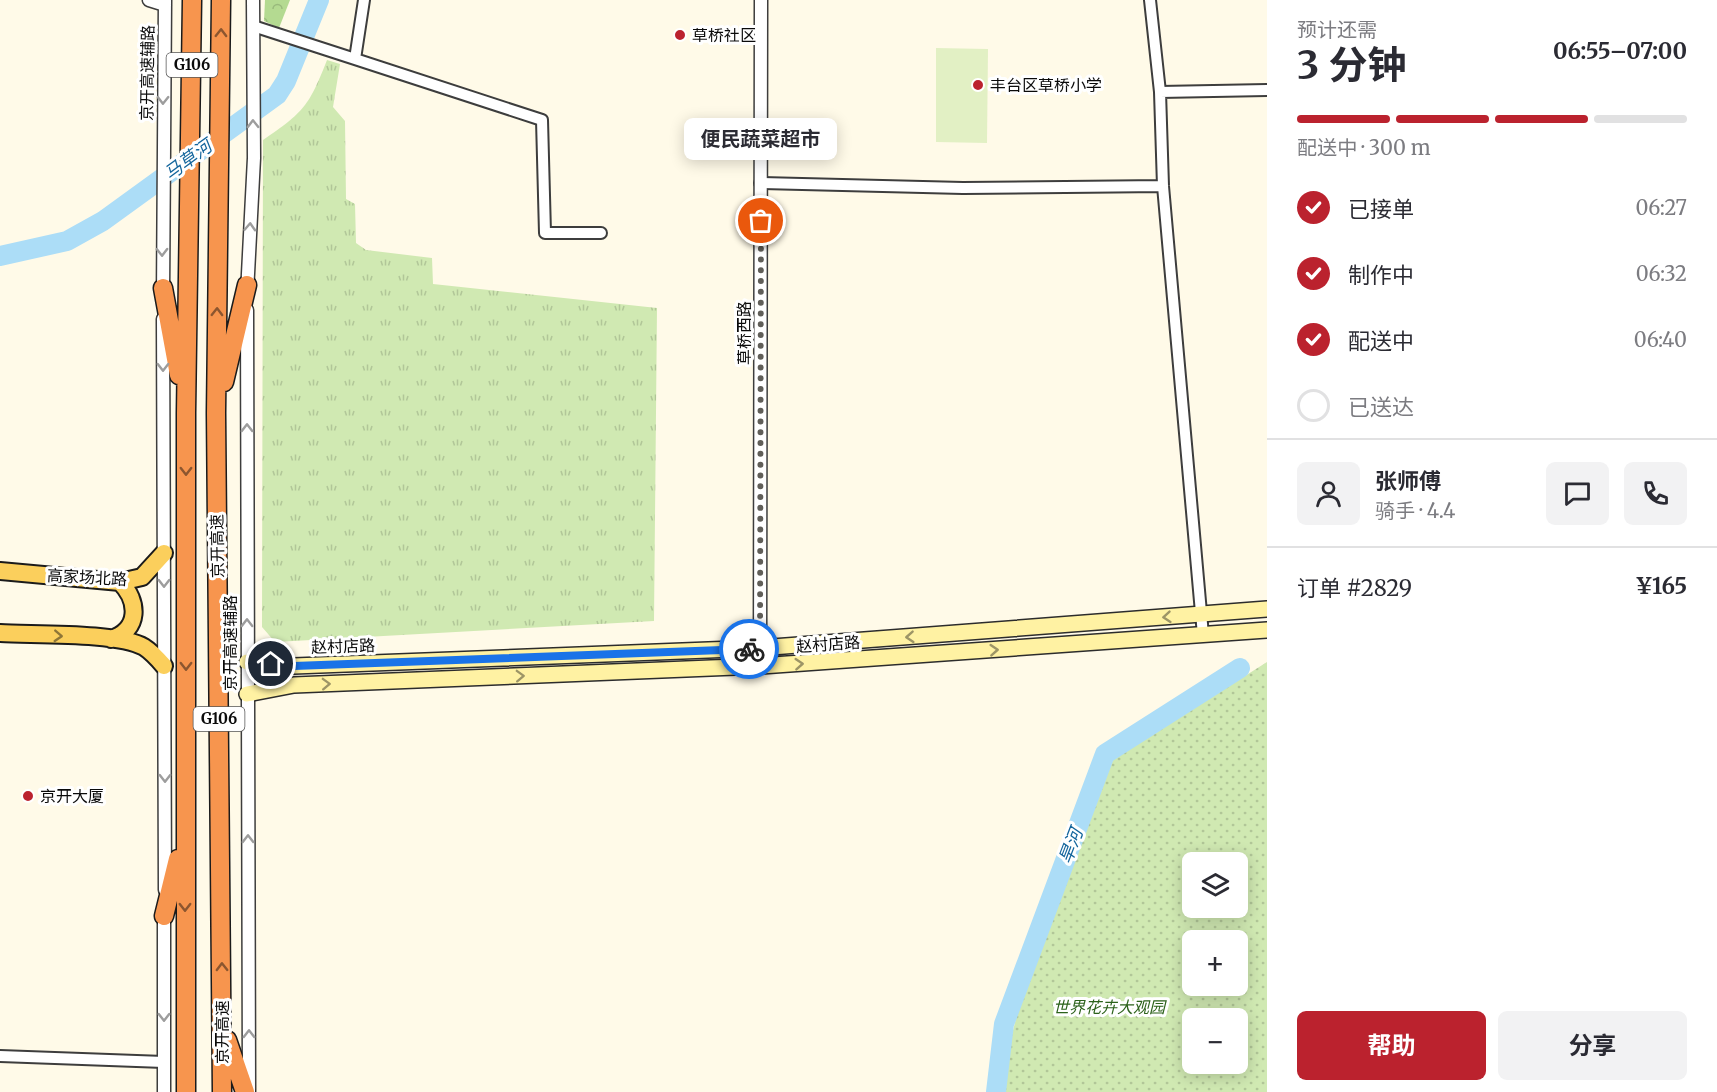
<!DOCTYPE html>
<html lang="zh">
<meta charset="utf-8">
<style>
:root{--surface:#fff;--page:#f2f2f3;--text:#2b2b33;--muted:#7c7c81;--line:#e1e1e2;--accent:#bb222e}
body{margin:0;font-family:Merriweather,"Noto Sans SC",serif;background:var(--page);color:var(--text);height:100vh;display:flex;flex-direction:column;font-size:22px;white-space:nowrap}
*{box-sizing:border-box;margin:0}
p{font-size:20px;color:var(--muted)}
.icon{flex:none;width:33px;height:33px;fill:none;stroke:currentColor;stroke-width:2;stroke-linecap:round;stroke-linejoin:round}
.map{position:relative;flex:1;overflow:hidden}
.sheet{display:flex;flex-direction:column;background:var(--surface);width:450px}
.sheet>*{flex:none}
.tools{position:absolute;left:1182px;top:852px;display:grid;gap:12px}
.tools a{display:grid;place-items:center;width:66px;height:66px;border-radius:9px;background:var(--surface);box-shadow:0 3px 15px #0003;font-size:30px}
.pin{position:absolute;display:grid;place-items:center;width:51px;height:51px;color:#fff;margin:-26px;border:3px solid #fff;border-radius:50%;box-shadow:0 2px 6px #0007}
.courier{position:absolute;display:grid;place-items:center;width:60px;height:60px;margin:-30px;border:4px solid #1a73e8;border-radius:50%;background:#fff;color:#222;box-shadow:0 2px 8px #0007}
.bubble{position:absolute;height:42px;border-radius:9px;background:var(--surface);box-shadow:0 3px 15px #0003;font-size:20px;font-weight:700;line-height:42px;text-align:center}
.overview em{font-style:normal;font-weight:700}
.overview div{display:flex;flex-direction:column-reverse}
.overview{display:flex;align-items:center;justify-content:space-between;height:102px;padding:0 30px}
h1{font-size:39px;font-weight:700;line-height:45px}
.bar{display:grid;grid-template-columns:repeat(4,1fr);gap:9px 6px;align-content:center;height:72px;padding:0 30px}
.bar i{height:8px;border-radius:4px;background:var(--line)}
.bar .current{background:var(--accent)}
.bar p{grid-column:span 4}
.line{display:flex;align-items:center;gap:15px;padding:0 30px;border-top:2px solid var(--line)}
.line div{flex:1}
.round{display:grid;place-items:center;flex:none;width:63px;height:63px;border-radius:9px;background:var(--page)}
ol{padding:0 30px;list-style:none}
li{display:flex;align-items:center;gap:18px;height:66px}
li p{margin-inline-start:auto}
li .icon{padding:6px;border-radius:50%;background:var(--accent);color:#fff;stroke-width:4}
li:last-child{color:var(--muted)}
li i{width:33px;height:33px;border:3px solid var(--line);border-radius:50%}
.primary-button{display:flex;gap:12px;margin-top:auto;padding:12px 30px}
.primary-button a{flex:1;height:69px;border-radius:9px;background:var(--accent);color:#fff;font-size:24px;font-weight:700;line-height:69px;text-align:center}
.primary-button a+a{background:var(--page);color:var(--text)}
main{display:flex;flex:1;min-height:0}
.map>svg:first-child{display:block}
.grass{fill:url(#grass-tufts)}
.forest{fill:url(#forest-crowns)}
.park{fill:url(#park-dots);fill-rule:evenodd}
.pitch{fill:#e2f0c4}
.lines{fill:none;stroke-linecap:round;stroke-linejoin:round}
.river{stroke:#acddf7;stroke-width:20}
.minor-casing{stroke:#3d3d3d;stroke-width:14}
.tertiary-casing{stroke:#3d3d3d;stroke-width:15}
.secondary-casing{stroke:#2c2c2c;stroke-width:18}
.primary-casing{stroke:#1b1b1b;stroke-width:20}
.motorway-casing{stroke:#1b1b1b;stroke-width:21}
.minor{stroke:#fff;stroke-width:10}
.tertiary{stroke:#fff;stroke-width:12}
.secondary{stroke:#fff2a3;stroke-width:15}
.primary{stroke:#fbcf5c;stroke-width:16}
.motorway{stroke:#f7954e;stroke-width:18}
.oneway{stroke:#8c562f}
.oneway2{stroke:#9d9d9d}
.oneway3{stroke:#9d9566}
.oneway4{stroke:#8f7637}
.done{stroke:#605e58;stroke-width:6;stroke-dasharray:0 10.8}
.route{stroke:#1a73e8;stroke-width:8}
.poi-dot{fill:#bb222e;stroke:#fff;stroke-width:2}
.labels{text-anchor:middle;stroke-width:6;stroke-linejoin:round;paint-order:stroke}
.shield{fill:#fff;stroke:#545454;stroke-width:1.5}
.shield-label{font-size:15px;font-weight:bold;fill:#0a0a0a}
.poi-label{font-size:16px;fill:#0a0a0a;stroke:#fff;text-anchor:start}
.street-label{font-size:16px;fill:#0a0a0a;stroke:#fff}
.park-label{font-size:16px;font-style:italic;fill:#2c621b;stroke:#fff}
.water-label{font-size:18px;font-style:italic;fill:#13659c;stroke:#fff}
</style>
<main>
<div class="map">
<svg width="1267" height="1092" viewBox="0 0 1267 1092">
<defs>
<pattern id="grass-tufts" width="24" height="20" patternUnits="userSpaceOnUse" patternTransform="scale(1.5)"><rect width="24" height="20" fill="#d0e9b2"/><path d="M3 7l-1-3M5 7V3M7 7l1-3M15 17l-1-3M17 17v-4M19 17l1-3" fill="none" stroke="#b1c698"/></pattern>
<pattern id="forest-crowns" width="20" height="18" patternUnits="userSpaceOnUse" patternTransform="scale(1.5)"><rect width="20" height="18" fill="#b4da91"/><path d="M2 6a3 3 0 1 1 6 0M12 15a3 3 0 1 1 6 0" fill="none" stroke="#99ba7c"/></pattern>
<pattern id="park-dots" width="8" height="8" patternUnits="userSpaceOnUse" patternTransform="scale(1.5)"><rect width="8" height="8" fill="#d0e9b2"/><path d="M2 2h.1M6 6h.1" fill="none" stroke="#b1c698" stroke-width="1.8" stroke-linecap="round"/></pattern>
</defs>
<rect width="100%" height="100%" fill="#fffae8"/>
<path class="grass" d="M 327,60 L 340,64 L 333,107 L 345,121 L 346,199 L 355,204 L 356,243 L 366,250 L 432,258 L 433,284 L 657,308 L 654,621 L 275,642 L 262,627 L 263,140 C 304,112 309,106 327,60 Z"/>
<path class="forest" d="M 265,0 L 290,0 L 279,28 L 264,21 Z"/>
<path class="park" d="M 1267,662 L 1267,1092 L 997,1092 L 1018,1011 L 1114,757 L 1187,691 L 1226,688 ZM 1192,862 L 1238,862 L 1238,908 L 1192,908 ZM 1192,940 L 1238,940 L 1238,986 L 1192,986 ZM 1192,1018 L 1238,1018 L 1238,1064 L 1192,1064 Z"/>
<path class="pitch" d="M 936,48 L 988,49 L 987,143 L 936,142 Z"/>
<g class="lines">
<path class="river" d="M 0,256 L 67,241 L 103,221 L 277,95 L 286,81 L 319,0
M 996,1092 L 1004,1024 L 1105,754 L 1240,668"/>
<defs>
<path id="minor" d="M 1150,0 L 1160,92 L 1267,90
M 253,26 L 355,59 L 364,0
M 355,59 L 542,120 L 545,233 L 601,233
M 1160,92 L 1163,186 L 1203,635
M 760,183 L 963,188 L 1163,186
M 0,1056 L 164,1062"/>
<path id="tertiary" d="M 149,0 L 165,5
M 247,293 L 254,158 L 253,0
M 163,296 L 165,0
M 247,310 L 249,1091
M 163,319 L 165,890
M 760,666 L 761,0
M 164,1092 L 164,910"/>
<path id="secondary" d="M 247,662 L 294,666 L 760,648 L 1267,609
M 247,694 L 294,685 L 760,666 L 1267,630"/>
<path id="primary" d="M 0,571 L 120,582 L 142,577 L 164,553
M 0,633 C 32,635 119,632 144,647 C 152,652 158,659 164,666
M 111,639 C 140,630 139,601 120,582"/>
<path id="motorway" d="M 221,0 L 216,413 L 222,1092
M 163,288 L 179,375
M 224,382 L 247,285
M 164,916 L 178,859
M 227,1040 L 245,1092
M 186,1092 L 186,413 L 192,0"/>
</defs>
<use href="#minor" class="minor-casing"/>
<use href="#tertiary" class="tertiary-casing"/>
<use href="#secondary" class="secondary-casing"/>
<use href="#primary" class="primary-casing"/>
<use href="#motorway" class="motorway-casing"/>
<use href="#minor" class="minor"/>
<use href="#tertiary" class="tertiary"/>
<use href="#secondary" class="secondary"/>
<use href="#primary" class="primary"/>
<use href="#motorway" class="motorway"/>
</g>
<defs><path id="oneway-chevron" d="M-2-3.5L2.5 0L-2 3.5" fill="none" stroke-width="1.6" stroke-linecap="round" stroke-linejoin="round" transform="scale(1.5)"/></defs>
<g class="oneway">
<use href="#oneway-chevron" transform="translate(221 33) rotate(-89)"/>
<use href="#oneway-chevron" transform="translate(217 312) rotate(-89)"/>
<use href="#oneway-chevron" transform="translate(186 471) rotate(90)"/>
<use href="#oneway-chevron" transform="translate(186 666) rotate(90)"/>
<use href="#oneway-chevron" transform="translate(185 907) rotate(90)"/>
<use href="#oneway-chevron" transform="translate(222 967) rotate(-91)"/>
</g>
<g class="oneway2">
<use href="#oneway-chevron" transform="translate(163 100) rotate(91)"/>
<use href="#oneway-chevron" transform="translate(253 124) rotate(-91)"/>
<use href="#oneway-chevron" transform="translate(250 227) rotate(-87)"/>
<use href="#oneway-chevron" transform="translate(162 252) rotate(89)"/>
<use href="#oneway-chevron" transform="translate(163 367) rotate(90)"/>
<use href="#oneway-chevron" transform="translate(247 428) rotate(-90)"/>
<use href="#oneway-chevron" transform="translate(164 583) rotate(90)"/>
<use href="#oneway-chevron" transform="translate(247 623) rotate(-90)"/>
<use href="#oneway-chevron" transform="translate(165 778) rotate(90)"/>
<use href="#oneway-chevron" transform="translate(248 839) rotate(-90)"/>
<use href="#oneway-chevron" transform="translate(164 1017) rotate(90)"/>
<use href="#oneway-chevron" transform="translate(249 1034) rotate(-90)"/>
</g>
<g class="oneway3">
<use href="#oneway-chevron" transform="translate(1167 617) rotate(175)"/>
<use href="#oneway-chevron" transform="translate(910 637) rotate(176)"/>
<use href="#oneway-chevron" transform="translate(994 650) rotate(-4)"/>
<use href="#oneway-chevron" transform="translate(799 664) rotate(-4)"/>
<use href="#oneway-chevron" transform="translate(520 676) rotate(-2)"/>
<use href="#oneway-chevron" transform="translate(326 684) rotate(-2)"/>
</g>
<use class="oneway4" href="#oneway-chevron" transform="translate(58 636) rotate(3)"/>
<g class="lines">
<path class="done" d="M 749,649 L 760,648 L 761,221"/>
<path class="route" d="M 271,664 L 294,666 L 749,649"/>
</g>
<g class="poi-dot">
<circle cx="680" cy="35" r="6"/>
<circle cx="978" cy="85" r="6"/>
<circle cx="28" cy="796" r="6"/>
</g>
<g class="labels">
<g class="shield">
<rect x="166.5" y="53" width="51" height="24" rx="4.5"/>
<rect x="193.5" y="707" width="51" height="24" rx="4.5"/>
</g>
<g class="shield-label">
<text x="192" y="70">G106</text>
<text x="219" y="724">G106</text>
</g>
<g class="poi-label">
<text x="692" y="41">草桥社区</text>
<text x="990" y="91">丰台区草桥小学</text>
<text x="40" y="802">京开大厦</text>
</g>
<g class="street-label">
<text transform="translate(147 73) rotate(-89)" y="6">京开高速辅路</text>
<text transform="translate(744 333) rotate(-90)" y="6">草桥西路</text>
<text transform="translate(217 546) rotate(-91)" y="6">京开高速</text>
<text transform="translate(87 577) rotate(3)" y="6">高家场北路</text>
<text transform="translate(230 643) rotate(-90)" y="6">京开高速辅路</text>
<text transform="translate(828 644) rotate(-4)" y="6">赵村店路</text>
<text transform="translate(343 646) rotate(-2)" y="6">赵村店路</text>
<text transform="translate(222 1032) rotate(-90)" y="6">京开高速</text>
</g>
<g class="park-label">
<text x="1109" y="1013">世界花卉大观园</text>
</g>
<g class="water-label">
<text transform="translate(188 160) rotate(-36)" y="6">马草河</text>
<text transform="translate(1071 846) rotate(-69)" y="6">旱河</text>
</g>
</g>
</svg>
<div class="tools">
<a><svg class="icon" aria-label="layers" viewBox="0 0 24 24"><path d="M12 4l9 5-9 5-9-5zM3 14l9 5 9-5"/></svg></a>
<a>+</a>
<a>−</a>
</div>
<div class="pin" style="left:761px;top:221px;background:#ea580c"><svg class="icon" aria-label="bag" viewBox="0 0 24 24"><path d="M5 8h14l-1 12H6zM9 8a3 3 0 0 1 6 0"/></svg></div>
<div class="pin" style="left:271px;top:664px;background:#1f2937"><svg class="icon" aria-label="home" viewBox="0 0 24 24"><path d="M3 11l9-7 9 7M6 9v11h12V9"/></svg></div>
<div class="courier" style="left:749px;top:649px"><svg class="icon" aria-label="bike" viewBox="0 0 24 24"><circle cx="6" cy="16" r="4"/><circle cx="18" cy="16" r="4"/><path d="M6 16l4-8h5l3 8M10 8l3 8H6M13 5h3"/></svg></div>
<div class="bubble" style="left:684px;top:118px;width:153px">便民蔬菜超市</div>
</div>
<section class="sheet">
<div class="overview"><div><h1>3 分钟</h1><p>预计还需</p></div><em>06:55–07:00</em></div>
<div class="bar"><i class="current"></i><i class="current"></i><i class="current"></i><i></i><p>配送中 · 300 m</p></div>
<ol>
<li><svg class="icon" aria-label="check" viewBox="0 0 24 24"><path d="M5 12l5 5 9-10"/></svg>已接单<p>06:27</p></li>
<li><svg class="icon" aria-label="check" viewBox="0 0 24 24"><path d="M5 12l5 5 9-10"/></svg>制作中<p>06:32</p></li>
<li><svg class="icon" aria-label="check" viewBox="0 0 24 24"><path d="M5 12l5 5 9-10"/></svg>配送中<p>06:40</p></li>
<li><i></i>已送达</li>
</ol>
<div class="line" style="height:108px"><a class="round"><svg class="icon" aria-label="person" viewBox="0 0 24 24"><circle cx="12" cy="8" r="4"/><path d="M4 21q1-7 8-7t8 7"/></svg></a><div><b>张师傅</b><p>骑手 · 4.4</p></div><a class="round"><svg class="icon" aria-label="chat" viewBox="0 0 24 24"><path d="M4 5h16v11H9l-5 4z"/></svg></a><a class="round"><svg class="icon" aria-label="phone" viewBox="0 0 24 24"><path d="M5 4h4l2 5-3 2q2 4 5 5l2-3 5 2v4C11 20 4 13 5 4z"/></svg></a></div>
<div class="line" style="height:78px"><div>订单 #2829</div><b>¥165</b></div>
<div class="primary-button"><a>帮助</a><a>分享</a></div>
</section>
</main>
